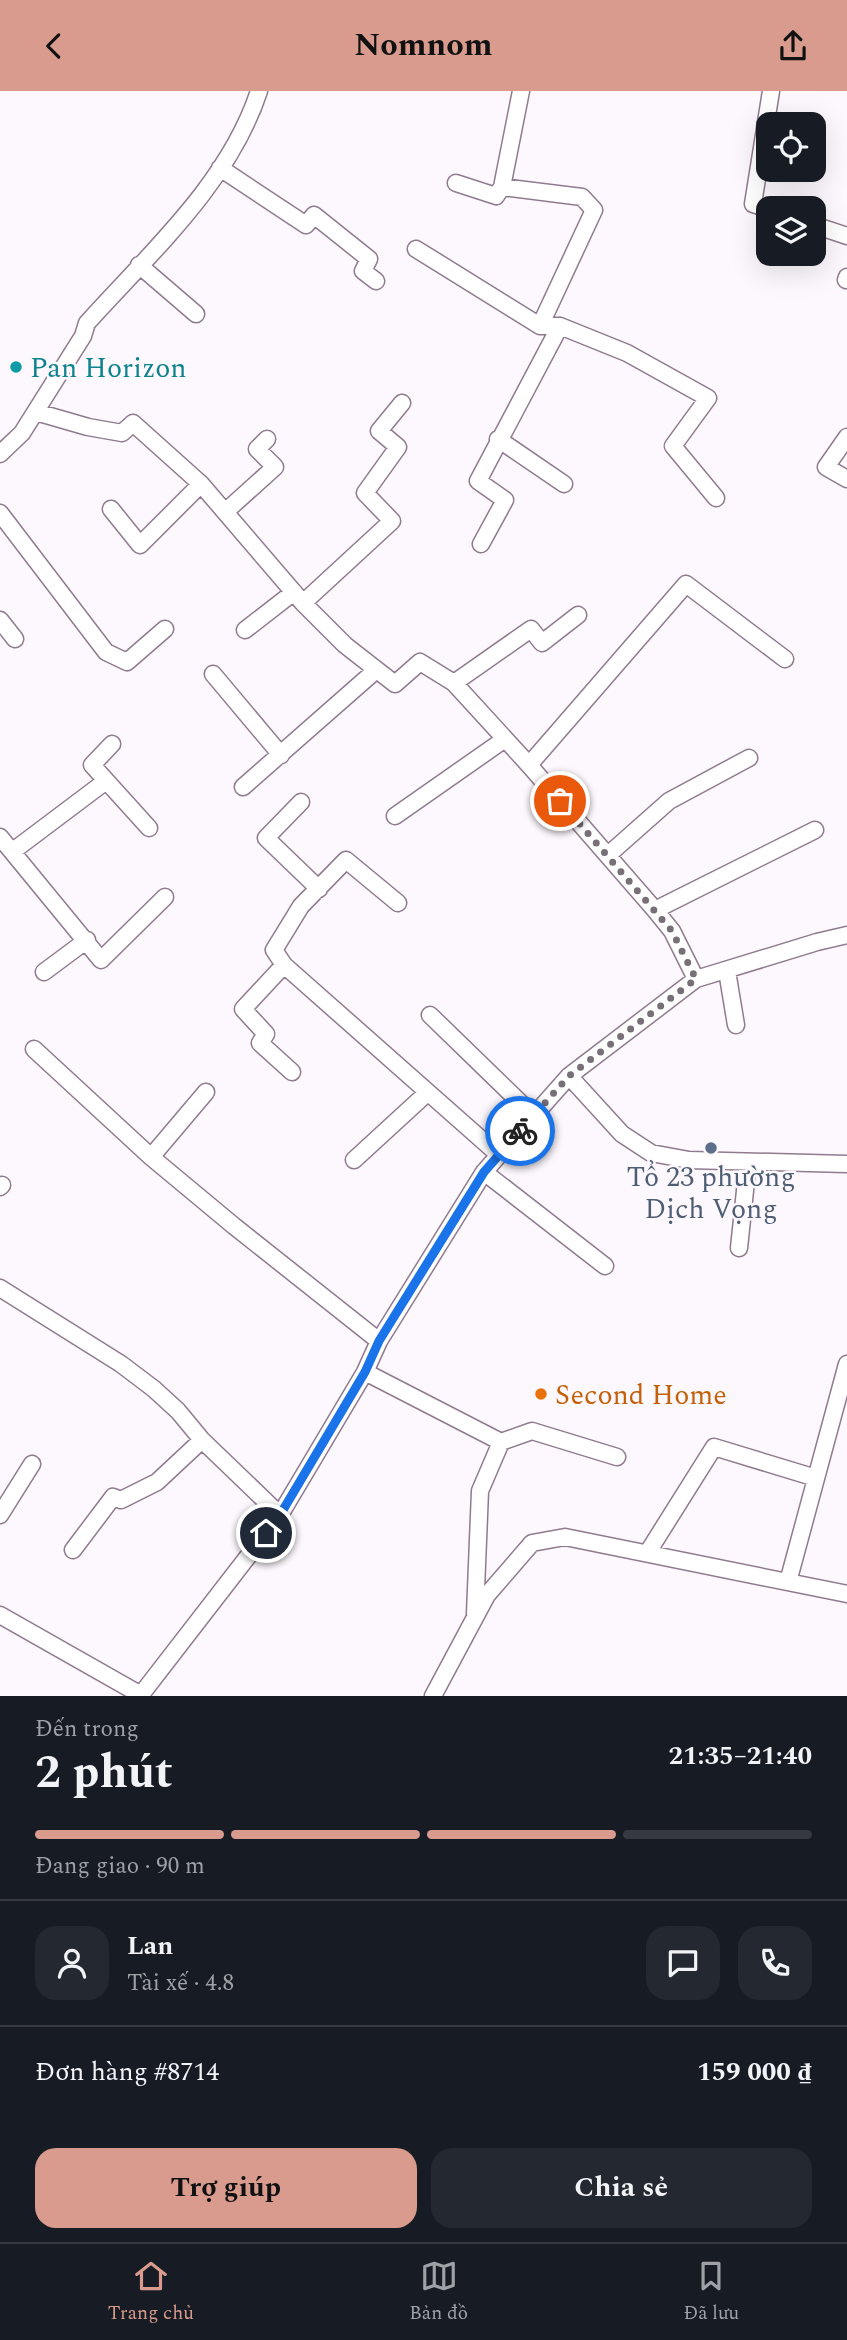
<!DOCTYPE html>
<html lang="vi">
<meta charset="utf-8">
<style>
:root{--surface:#171b24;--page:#242831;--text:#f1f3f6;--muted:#9ea1a6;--line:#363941;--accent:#d89b8d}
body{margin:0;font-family:Spectral,serif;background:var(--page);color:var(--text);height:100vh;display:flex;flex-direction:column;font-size:26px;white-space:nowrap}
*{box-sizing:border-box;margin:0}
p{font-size:23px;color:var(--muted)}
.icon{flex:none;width:38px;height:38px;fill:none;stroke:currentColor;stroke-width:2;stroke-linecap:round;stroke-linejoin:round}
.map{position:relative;height:1605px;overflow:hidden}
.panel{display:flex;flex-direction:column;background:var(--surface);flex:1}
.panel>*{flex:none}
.controls{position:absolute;left:756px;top:21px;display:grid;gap:14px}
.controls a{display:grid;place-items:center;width:70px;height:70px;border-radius:14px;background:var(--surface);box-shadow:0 7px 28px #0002;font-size:35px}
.pin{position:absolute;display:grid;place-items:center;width:60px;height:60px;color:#fff;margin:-30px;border:4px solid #fff;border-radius:50%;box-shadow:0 2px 7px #0007}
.courier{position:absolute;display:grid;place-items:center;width:70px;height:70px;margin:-35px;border:5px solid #1a73e8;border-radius:50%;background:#fff;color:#222;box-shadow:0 2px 9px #0007}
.headline em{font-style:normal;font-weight:700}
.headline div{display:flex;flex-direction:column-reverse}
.headline{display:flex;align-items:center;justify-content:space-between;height:119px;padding:0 35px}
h1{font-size:46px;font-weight:700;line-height:52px}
.bar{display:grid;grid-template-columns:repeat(4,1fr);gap:10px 7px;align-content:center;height:84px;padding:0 35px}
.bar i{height:9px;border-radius:5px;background:var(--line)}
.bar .on{background:var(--accent)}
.bar p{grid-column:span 4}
.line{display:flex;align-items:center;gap:18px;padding:0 35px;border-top:2px solid var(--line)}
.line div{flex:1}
.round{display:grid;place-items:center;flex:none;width:74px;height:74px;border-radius:21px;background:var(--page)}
.action{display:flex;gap:14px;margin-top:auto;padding:14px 35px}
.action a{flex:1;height:80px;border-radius:21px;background:var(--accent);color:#111;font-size:28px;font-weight:700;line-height:80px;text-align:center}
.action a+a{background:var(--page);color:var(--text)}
header{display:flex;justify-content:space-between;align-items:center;height:91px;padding:0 35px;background:var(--accent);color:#111;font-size:32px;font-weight:700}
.tabs{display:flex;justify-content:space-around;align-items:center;height:98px;border-top:2px solid var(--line);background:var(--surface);font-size:19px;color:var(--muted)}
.tabs a{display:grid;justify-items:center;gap:4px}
.tabs .on{color:var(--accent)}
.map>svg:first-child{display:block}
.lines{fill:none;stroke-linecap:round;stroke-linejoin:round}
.lane-casing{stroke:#907a8f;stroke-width:19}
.lane{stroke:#fff;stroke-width:16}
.done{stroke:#787077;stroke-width:7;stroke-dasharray:0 12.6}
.route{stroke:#1a73e8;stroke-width:9}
.culture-dot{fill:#0f9aa8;stroke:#fdf8fd;stroke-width:2.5}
.service-dot{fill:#5c6f8a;stroke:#fdf8fd;stroke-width:2.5}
.food-dot{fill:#e8710a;stroke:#fdf8fd;stroke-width:2.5}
.labels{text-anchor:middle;stroke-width:5;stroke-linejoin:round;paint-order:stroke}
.culture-label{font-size:28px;fill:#0d838f;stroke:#fdf8fd;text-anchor:start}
.service-label{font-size:28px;fill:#4e5e75;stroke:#fdf8fd}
.food-label{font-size:28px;fill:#c56008;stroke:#fdf8fd;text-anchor:start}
</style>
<header><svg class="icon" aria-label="back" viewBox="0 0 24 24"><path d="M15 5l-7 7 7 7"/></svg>Nomnom<svg class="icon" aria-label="share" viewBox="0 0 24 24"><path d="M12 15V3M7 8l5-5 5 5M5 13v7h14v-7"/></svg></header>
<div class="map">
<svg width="847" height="1605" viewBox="0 0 847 1605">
<rect width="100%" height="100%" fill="#fdf8fd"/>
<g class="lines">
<defs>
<path id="lane" d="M 521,0 L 502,96 L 582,106 L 594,119 L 540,235
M 220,77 L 306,134 L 314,124 L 369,168 L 363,180 L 376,190
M 456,92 L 496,105 L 502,96
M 768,118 L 753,113 L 771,0
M 814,134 L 847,145
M 416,158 L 540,235 L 560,235 L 627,262 L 708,307 L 673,355 L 716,407
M 139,174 L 196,223
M 846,189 L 847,186
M 36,321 L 88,336 L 122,342 L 133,332 L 201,393 L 303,512 L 345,554 L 395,593 L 420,571 L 454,592 L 529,674 L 655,819 L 672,840 L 696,888
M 847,346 L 826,376 L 847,388
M 498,348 L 564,393
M 0,363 L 22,342 L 83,245 L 87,232 C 150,162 229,92 259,0
M 111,418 L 140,454 L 201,393
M 225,421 L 275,376 L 257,358 L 267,348
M 0,422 L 106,561 L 127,571 L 165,538
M 481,453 L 505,409 L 478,390 L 560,235
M 303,512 L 392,430 L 365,402 L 398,356 L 379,340 L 402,312
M 0,529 L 15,548
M 245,539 L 294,501
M 213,583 L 281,664
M 454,592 L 531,538 L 542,552 L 578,524
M 112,653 L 92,674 L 149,737
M 529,674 L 686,493 L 785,568
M 243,696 L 375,580
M 301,711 L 266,747 L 319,798
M 395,725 L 505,648
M 0,746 L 101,869 L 165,806
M 13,760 L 106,690
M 608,764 L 669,710 L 749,667
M 655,819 L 815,739
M 284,874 L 499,1064
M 727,880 L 736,934
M 44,881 L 87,849
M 430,924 L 534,1025
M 34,958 L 151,1066 L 234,1135 L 379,1250
M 292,981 L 260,952 L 266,943 L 243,918 L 284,874 L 274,859 L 301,815 L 346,769 L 398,812
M 569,985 L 622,1043 L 651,1062 L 689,1069 L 847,1073
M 151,1066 L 206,1001
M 354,1069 L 427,1002
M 484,1081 L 605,1175
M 0,1096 L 2,1094
M 739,1157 L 748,1071
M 0,1197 L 121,1273 L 154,1298 L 178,1320 L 202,1349 L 280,1424
M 365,1281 L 501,1351 L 532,1340 L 617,1366
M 0,1424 L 32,1373
M 73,1459 L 113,1406 L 121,1409 L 157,1391 L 202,1349
M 648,1461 L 714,1356 L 816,1387
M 788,1491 L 847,1273
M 475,1523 L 480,1400 L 501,1351
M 0,1524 L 141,1604
M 140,1605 L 280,1424 L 365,1281 L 379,1250 L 484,1081 L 569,985 L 696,888 L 817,851 L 847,844
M 433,1605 L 487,1504 L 532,1452 L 565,1446 L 847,1503"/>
</defs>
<use href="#lane" class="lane-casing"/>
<use href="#lane" class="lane"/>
</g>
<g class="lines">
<path class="done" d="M 520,1040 L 569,985 L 696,888 L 672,840 L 560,710"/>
<path class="route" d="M 266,1442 L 280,1424 L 365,1281 L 379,1250 L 392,1229 L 484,1081 L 520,1040"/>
</g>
<circle class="culture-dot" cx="16" cy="276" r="7"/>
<circle class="service-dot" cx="711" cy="1057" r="7"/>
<circle class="food-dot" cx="541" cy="1303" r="7"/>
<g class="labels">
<g class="culture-label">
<text x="30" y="286">Pan Horizon</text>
</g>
<g class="service-label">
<text x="711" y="1095">Tổ 23 phường<tspan x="711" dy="32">Dịch Vọng</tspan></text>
</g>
<g class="food-label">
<text x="555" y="1313">Second Home</text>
</g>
</g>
</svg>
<div class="controls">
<a><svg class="icon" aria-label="locate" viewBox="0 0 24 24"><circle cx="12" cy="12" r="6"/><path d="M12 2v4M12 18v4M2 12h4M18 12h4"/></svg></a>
<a><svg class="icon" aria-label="layers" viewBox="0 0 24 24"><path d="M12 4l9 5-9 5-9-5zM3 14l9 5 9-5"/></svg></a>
</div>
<div class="pin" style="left:560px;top:710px;background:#ea580c"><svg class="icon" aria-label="bag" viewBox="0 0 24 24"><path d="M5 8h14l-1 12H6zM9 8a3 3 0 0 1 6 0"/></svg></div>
<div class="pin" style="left:266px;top:1442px;background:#1f2937"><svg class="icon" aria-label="home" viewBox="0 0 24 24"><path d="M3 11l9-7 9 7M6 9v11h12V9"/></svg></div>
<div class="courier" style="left:520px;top:1040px"><svg class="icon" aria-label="bike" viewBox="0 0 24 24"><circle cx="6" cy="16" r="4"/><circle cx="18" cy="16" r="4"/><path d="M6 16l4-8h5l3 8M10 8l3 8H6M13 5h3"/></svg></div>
</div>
<section class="panel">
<div class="headline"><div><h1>2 phút</h1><p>Đến trong</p></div><em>21:35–21:40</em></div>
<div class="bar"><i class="on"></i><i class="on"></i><i class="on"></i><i></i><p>Đang giao · 90 m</p></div>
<div class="line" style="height:126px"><a class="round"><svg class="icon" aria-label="person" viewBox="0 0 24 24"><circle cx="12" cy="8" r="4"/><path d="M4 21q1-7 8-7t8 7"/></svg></a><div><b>Lan</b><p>Tài xế · 4.8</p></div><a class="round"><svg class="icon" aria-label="chat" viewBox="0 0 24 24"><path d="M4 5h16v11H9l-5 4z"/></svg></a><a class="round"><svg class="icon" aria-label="phone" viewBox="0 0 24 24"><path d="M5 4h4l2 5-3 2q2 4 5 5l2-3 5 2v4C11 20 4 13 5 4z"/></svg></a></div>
<div class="line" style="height:91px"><div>Đơn hàng #8714</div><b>159 000 ₫</b></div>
<div class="action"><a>Trợ giúp</a><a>Chia sẻ</a></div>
</section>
<nav class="tabs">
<a class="on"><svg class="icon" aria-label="home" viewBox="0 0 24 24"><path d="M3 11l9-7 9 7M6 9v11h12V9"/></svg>Trang chủ</a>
<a><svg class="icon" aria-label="map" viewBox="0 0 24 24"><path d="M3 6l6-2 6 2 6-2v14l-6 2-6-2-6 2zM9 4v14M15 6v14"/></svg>Bản đồ</a>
<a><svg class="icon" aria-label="saved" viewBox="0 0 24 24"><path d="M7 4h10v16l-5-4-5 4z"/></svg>Đã lưu</a>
</nav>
